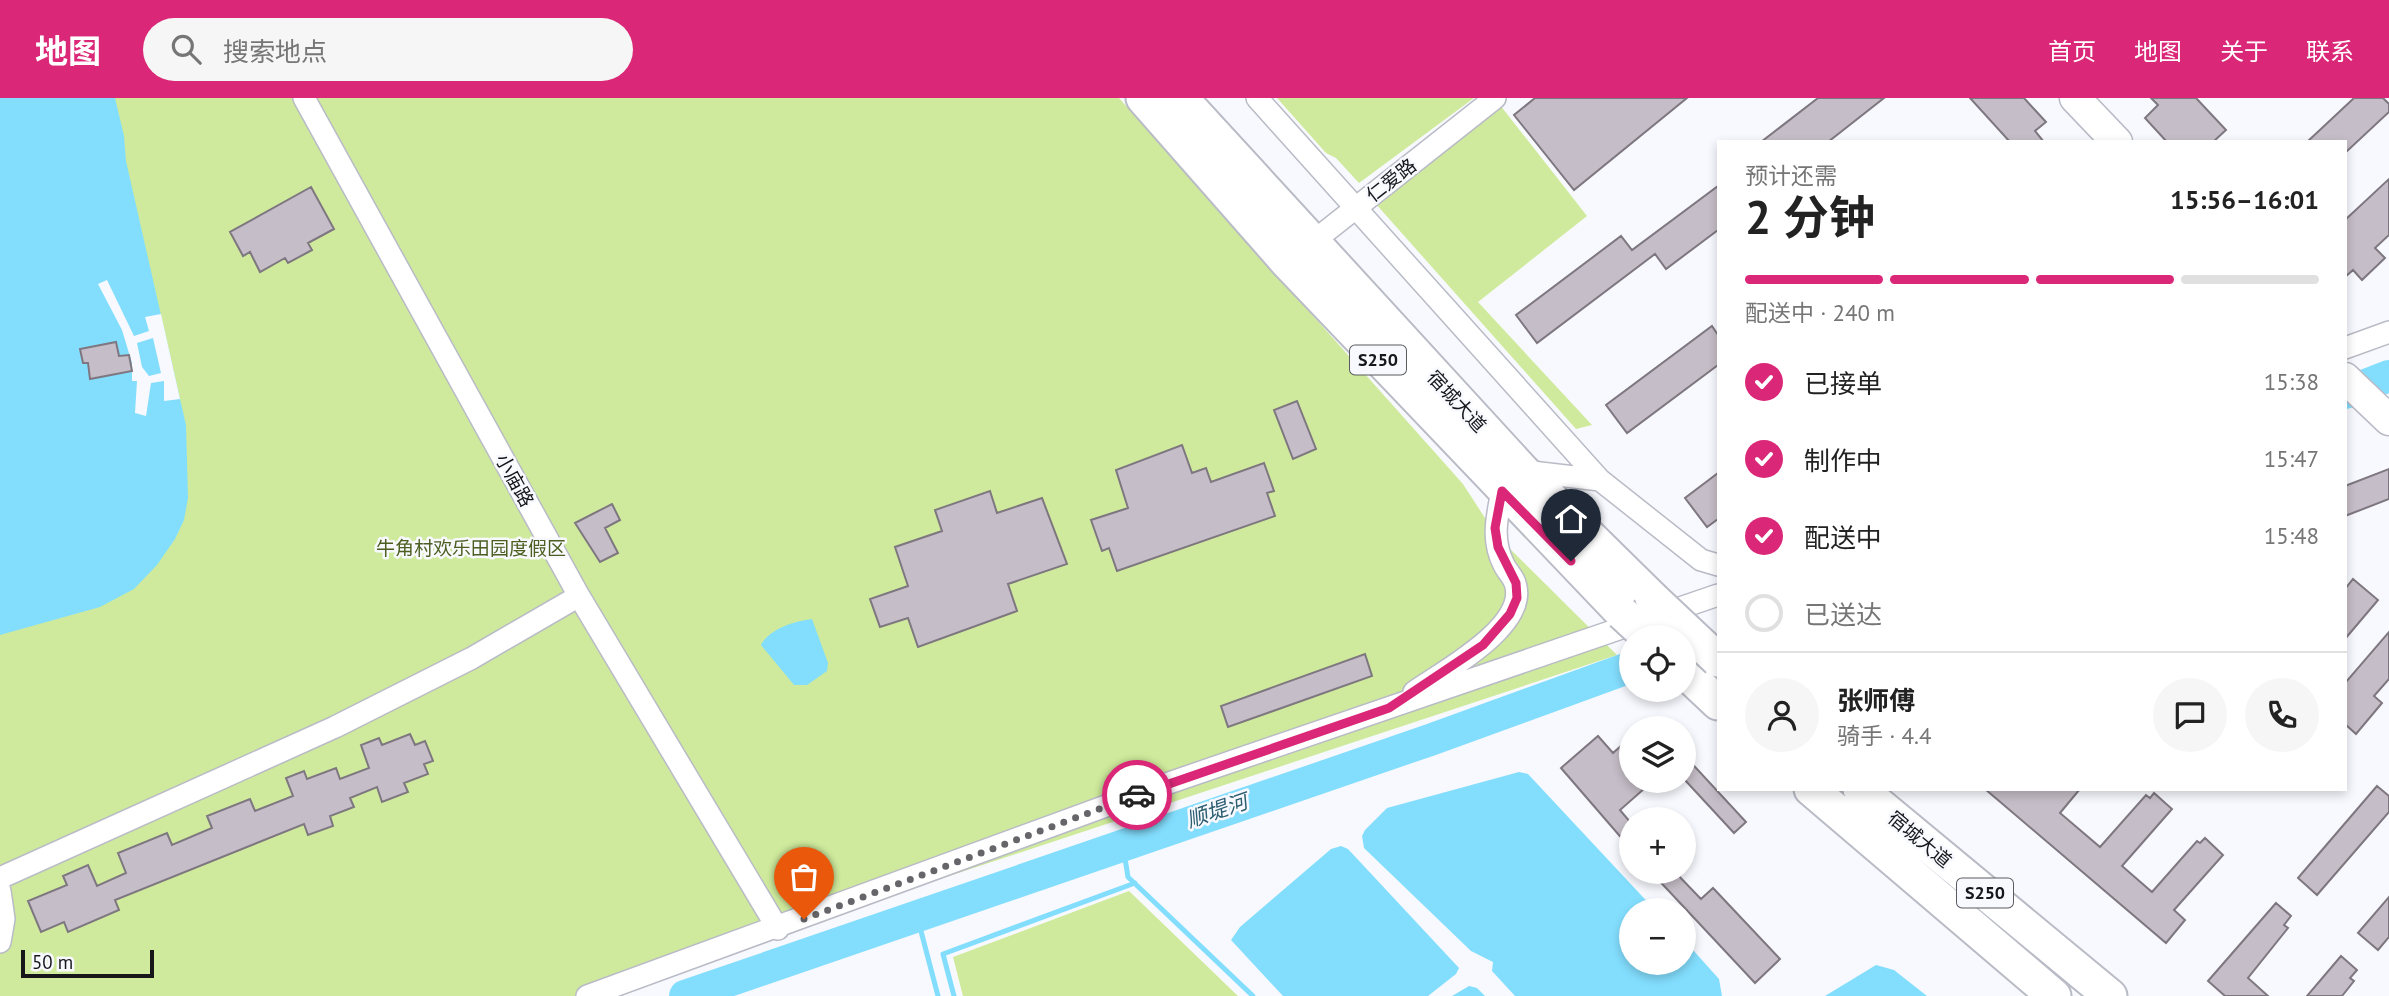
<!DOCTYPE html>
<html lang="zh">
<meta charset="utf-8">
<style>
:root{--surface:#fff;--page:#f6f6f6;--text:#222;--muted:#767676;--line:#e0e0e0;--accent:#db2777}
body{margin:0;font-family:"PT Sans","Noto Sans SC",sans-serif;background:var(--page);color:var(--text);height:100vh;display:flex;flex-direction:column;font-size:26px;white-space:nowrap}
*{box-sizing:border-box;margin:0}
p{font-size:23px;color:var(--muted)}
.icon{flex:none;width:38px;height:38px;fill:none;stroke:currentColor;stroke-width:2;stroke-linecap:round;stroke-linejoin:round}
.map{position:relative;flex:1;overflow:hidden}
.sheet{position:absolute;left:1717px;top:42px;width:630px;height:651px;display:flex;flex-direction:column;background:var(--surface);border-radius:0px;box-shadow:0 4px 10px #0003}
.sheet>*{flex:none}
.buttons{position:absolute;left:1619px;top:527px;display:grid;gap:14px}
.buttons a{display:grid;place-items:center;width:77px;height:77px;border-radius:50%;background:var(--surface);box-shadow:0 4px 10px #0003;font-size:35px}
.scale{position:absolute;left:21px;bottom:18px;width:133px;box-sizing:border-box;padding-left:7px;border:4px solid #16161b;border-top:0;font-size:19px;line-height:24px;white-space:nowrap;color:#16161b;-webkit-text-stroke:5px #f8f9fe;paint-order:stroke}
.pin{position:absolute;display:grid;place-items:center;width:60px;height:60px;color:#fff;margin:-72px -30px;border-radius:50% 50% 50% 0;rotate:-45deg;box-shadow:0 0 7px #0007}
.pin .icon{rotate:45deg}
.courier{position:absolute;display:grid;place-items:center;width:70px;height:70px;margin:-35px;border:5px solid #db2777;border-radius:50%;background:#fff;color:#222;box-shadow:0 2px 9px #0007}
.summary em{font-style:normal;font-weight:700}
.summary div{display:flex;flex-direction:column-reverse}
.summary{display:flex;align-items:center;justify-content:space-between;height:119px;padding:0 28px}
h1{font-size:46px;font-weight:700;line-height:52px}
.bar{display:grid;grid-template-columns:repeat(4,1fr);gap:10px 7px;align-content:center;height:84px;padding:0 28px}
.bar i{height:9px;border-radius:5px;background:var(--line)}
.bar .selected{background:var(--accent)}
.bar p{grid-column:span 4}
.line{display:flex;align-items:center;gap:18px;padding:0 28px;border-top:2px solid var(--line)}
.line div{flex:1}
.round{display:grid;place-items:center;flex:none;width:74px;height:74px;border-radius:37px;background:var(--page)}
ol{padding:0 28px;list-style:none}
li{display:flex;align-items:center;gap:21px;height:77px}
li p{margin-inline-start:auto}
li .icon{padding:7px;border-radius:50%;background:var(--accent);color:#fff;stroke-width:4}
li:last-child{color:var(--muted)}
li i{width:38px;height:38px;border:4px solid var(--line);border-radius:50%}
header{display:flex;align-items:center;gap:42px;box-sizing:border-box;height:98px;padding:0 35px;background:var(--accent);color:#fff}
header strong{font-size:33px}
nav{display:flex;gap:38px;margin-inline-start:auto;font-size:24px}
.search{width:490px;height:63px;background:var(--page);display:flex;align-items:center;gap:18px;box-sizing:border-box;padding:0 24px;border-radius:38px;color:var(--muted);font-size:26px}
.map>svg:first-child{display:block}
.green{fill:#cfea9c}
.water{fill:#83defe}
.pier{fill:#f8f9fe;fill-rule:evenodd}
.lines{fill:none;stroke-linecap:round;stroke-linejoin:round}
.stream{stroke:#83defe;stroke-width:5}
.river{stroke:#83defe;stroke-width:32}
.building{fill:#c5bdc7;stroke:#7e7780;stroke-width:2}
.street-casing{stroke:#b9bbc6;stroke-width:24}
.secondary-casing{stroke:#b9bbc6;stroke-width:33}
.primary-casing{stroke:#b9bbc6;stroke-width:37}
.street{stroke:#fff;stroke-width:21}
.secondary{stroke:#fff;stroke-width:30}
.primary{stroke:#fff;stroke-width:33}
.primary-bridge-casing{stroke:#b9bbc6;stroke-width:37;stroke-linecap:butt}
.primary-bridge{stroke:#fff;stroke-width:33}
.done{stroke:#65656a;stroke-width:7;stroke-dasharray:0 12.6}
.route{stroke:#db2777;stroke-width:9}
.labels{text-anchor:middle;stroke-width:5;stroke-linejoin:round;paint-order:stroke}
.shield{fill:#f8f9fe;stroke:#5a5a5f;stroke-width:2}
.shield-label{font-size:18px;font-weight:bold;fill:#16161b}
.street-label{font-size:19px;fill:#16161b;stroke:#f8f9fe}
.park-label{font-size:19px;fill:#4c5f20;stroke:#f8f9fe}
.water-label{font-size:21px;font-style:italic;fill:#2b5e6f;stroke:#f8f9fe}
</style>
<header>
<strong>地图</strong>
<div class="search"><svg class="icon" aria-label="search" viewBox="0 0 24 24"><circle cx="10" cy="10" r="6"/><path d="M15 15l6 6"/></svg>搜索地点</div>
<nav><a>首页</a><a>地图</a><a>关于</a><a>联系</a></nav>
</header>
<div class="map">
<svg width="2389" height="898" viewBox="0 0 2389 898">
<rect width="100%" height="100%" fill="#f8f9fe"/>
<path class="green" d="M 0,0 L 1119,0 L 1463,386 L 1496,437 L 1617,557 L 587,898 L 0,898 Z
M 1277,0 L 1474,0 L 1359,85 L 1336,60 L 1326,55 Z
M 1500,7 L 1587,118 L 1478,204 L 1592,327 L 1576,331 L 1375,105 Z
M 1129,793 L 1238,898 L 963,898 L 953,859 Z"/>
<path class="water" d="M 0,0 L 115,0 L 124,38 L 126,63 L 186,327 L 188,400 L 184,422 L 175,441 L 157,467 L 134,491 L 100,509 L 0,537 Z
M 812,521 L 828,565 L 827,573 L 807,587 L 794,587 L 761,547 C 769,531 795,523 812,521 Z
M 1519,674 L 1528,676 L 1655,812 L 1631,812 L 1631,864 L 1684,864 L 1684,842 L 1719,881 L 1722,898 L 1515,898 L 1492,873 L 1493,864 L 1471,853 L 1364,750 L 1362,738 L 1365,732 L 1387,710 Z
M 1341,748 L 1348,751 L 1459,870 L 1456,876 L 1428,898 L 1283,898 L 1231,842 L 1240,829 L 1331,751 Z
M 1876,867 L 1894,872 L 1927,898 L 1825,898 Z
M 1469,888 L 1477,890 L 1485,898 L 1452,898 Z"/>
<path class="pier" d="M 107,182 L 134,238 L 149,233 L 145,219 L 161,216 L 180,301 L 164,303 L 164,283 L 151,285 L 146,318 L 135,315 L 137,283 L 132,283 L 132,265 L 122,232 L 98,186 ZM 153,240 L 161,275 L 149,278 L 142,269 L 137,245 Z"/>
<g class="lines">
<path class="stream" d="M 1123,748 L 1128,779 L 1253,898
M 917,818 L 938,898
M 954,898 L 943,856 L 1135,785"/>
<path class="river" d="M 2345,295 L 2389,278
M 685,898 L 1430,642 L 1631,569"/>
</g>
<path class="building" d="M 1535,0 L 1687,0 L 1574,92 L 1514,17 Z
M 1818,0 L 1884,0 L 1828,44 L 1761,44 Z
M 1970,0 L 2024,0 L 2046,24 L 2035,33 L 2044,44 L 2010,44 Z
M 2151,0 L 2196,0 L 2226,32 L 2213,44 L 2167,44 L 2145,20 L 2158,7 Z
M 2354,0 L 2383,0 L 2389,6 L 2389,14 L 2345,55 L 2345,44 L 2307,44 Z
M 2389,81 L 2389,137 L 2375,150 L 2385,160 L 2362,182 L 2353,172 L 2345,179 L 2345,122 Z
M 1718,88 L 1718,132 L 1666,171 L 1655,156 L 1537,245 L 1516,217 L 1621,138 L 1632,152 Z
M 311,89 L 334,131 L 308,145 L 312,152 L 288,165 L 285,160 L 260,174 L 250,154 L 243,158 L 230,134 Z
M 1712,228 L 1718,237 L 1718,267 L 1627,335 L 1606,307 Z
M 116,244 L 119,258 L 129,257 L 132,273 L 90,281 L 88,265 L 83,265 L 80,251 Z
M 1297,303 L 1316,351 L 1293,361 L 1274,312 Z
M 1182,347 L 1192,375 L 1206,370 L 1211,384 L 1264,365 L 1274,393 L 1267,395 L 1275,418 L 1117,473 L 1109,450 L 1102,453 L 1091,422 L 1128,410 L 1116,372 Z
M 2389,371 L 2389,401 L 2345,418 L 2345,388 Z
M 1718,375 L 1718,421 L 1707,429 L 1685,400 Z
M 990,393 L 997,415 L 1042,400 L 1067,466 L 1008,486 L 1017,513 L 918,549 L 908,520 L 880,529 L 870,501 L 908,488 L 895,449 L 942,433 L 935,412 Z
M 612,406 L 620,422 L 605,430 L 618,455 L 600,464 L 575,425 Z
M 2353,481 L 2378,502 L 2345,541 L 2345,491 Z
M 2389,534 L 2389,581 L 2374,598 L 2382,605 L 2356,636 L 2345,626 L 2345,585 Z
M 1365,556 L 1372,578 L 1228,629 L 1221,608 Z
M 410,636 L 415,647 L 425,643 L 433,663 L 424,666 L 428,676 L 404,685 L 408,694 L 382,704 L 377,689 L 350,700 L 354,709 L 330,718 L 333,728 L 308,737 L 304,726 L 115,802 L 119,812 L 68,834 L 64,824 L 41,834 L 28,803 L 67,787 L 63,778 L 88,767 L 97,788 L 126,775 L 118,755 L 167,735 L 172,747 L 212,730 L 207,718 L 250,701 L 255,713 L 293,698 L 286,680 L 304,673 L 307,681 L 336,670 L 340,681 L 369,670 L 361,647 L 379,640 L 382,647 Z
M 1598,638 L 1613,655 L 1631,639 L 1631,682 L 1654,682 L 1620,712 L 1631,725 L 1631,751 L 1561,670 Z
M 1684,657 L 1746,724 L 1734,735 L 1684,681 Z
M 2377,688 L 2389,698 L 2389,714 L 2317,797 L 2298,780 Z
M 1985,691 L 2080,691 L 2060,715 L 2100,749 L 2146,697 L 2150,700 L 2154,695 L 2172,711 L 2122,768 L 2152,794 L 2197,743 L 2200,745 L 2205,740 L 2223,757 L 2174,812 L 2185,822 L 2166,845 Z
M 1651,774 L 1675,774 L 1701,801 L 1713,790 L 1780,861 L 1755,885 Z
M 2389,799 L 2389,839 L 2378,852 L 2358,835 Z
M 2276,805 L 2291,818 L 2284,827 L 2288,830 L 2248,880 L 2268,898 L 2225,898 L 2208,883 Z
M 2341,858 L 2357,872 L 2350,880 L 2354,883 L 2342,898 L 2307,898 Z"/>
<g class="lines">
<defs>
<path id="street" d="M 304,0 L 579,498 L 778,831
M 1257,0 L 1600,382
M 1305,150 L 1495,0
M 2345,250 L 2389,234
M 1523,373 L 1600,382 L 1701,462 L 1718,467
M 1414,594 C 1442,574 1530,528 1515,485 C 1513,479 1507,473 1504,467 C 1491,442 1497,419 1502,393
M 0,780 L 335,629 L 472,560 L 579,498
M 0,793 L 4,821 L 0,844
M 587,898 L 1166,686 L 1718,497"/>
<path id="secondary" d="M 2075,0 L 2117,44
M 2345,280 L 2389,322"/>
<path id="primary" d="M 1143,0 L 1287,164 L 1622,515
M 1181,0 L 1523,373 L 1652,500
M 1684,573 L 1718,605
M 1811,691 L 2054,898
M 1860,691 L 2110,898"/>
</defs>
<use href="#street" class="street-casing"/>
<use href="#secondary" class="secondary-casing"/>
<use href="#primary" class="primary-casing"/>
<use href="#street" class="street"/>
<use href="#secondary" class="secondary"/>
<use href="#primary" class="primary"/>
<defs>
<path id="primary-bridge" d="M 1652,500 L 1718,562
M 1622,515 L 1648,539"/>
</defs>
<use href="#primary-bridge" class="primary-bridge-casing"/>
<use href="#primary-bridge" class="primary-bridge"/>
</g>
<g class="lines">
<path class="done" d="M 804,821 L 1137,697"/>
<path class="route" d="M 1137,697 L 1389,610 L 1483,547 L 1510,516 L 1517,500 L 1516,485 L 1498,449 L 1495,430 L 1502,393 L 1571,463"/>
</g>
<g class="labels">
<g class="shield">
<rect x="1350" y="247.5" width="56" height="29" rx="5"/>
<rect x="1957" y="780.5" width="56" height="29" rx="5"/>
</g>
<g class="shield-label">
<text x="1378" y="268">S250</text>
<text x="1985" y="801">S250</text>
</g>
<g class="street-label">
<text transform="translate(1391 82) rotate(-38)" y="7">仁爱路</text>
<text transform="translate(1457 303) rotate(47)" y="7">宿城大道</text>
<text transform="translate(515 382) rotate(61)" y="7">小庙路</text>
<text transform="translate(1920 741) rotate(40)" y="7">宿城大道</text>
</g>
<g class="park-label">
<text x="471" y="457">牛角村欢乐田园度假区</text>
</g>
<g class="water-label">
<text transform="translate(1217 713) rotate(-19)" y="7">顺堤河</text>
</g>
</g>
</svg>
<div class="buttons">
<a><svg class="icon" aria-label="locate" viewBox="0 0 24 24"><circle cx="12" cy="12" r="6"/><path d="M12 2v4M12 18v4M2 12h4M18 12h4"/></svg></a>
<a><svg class="icon" aria-label="layers" viewBox="0 0 24 24"><path d="M12 4l9 5-9 5-9-5zM3 14l9 5 9-5"/></svg></a>
<a>+</a>
<a>−</a>
</div>
<div class="scale">50 m</div>
<div class="pin" style="left:804px;top:821px;background:#ea580c"><svg class="icon" aria-label="bag" viewBox="0 0 24 24"><path d="M5 8h14l-1 12H6zM9 8a3 3 0 0 1 6 0"/></svg></div>
<div class="pin" style="left:1571px;top:463px;background:#1f2937"><svg class="icon" aria-label="home" viewBox="0 0 24 24"><path d="M3 11l9-7 9 7M6 9v11h12V9"/></svg></div>
<div class="courier" style="left:1137px;top:697px"><svg class="icon" aria-label="car" viewBox="0 0 24 24"><path d="M5 17H2v-5l4-1 3-4h7l3 4 3 1v5h-3M9 17h6M6 11h13"/><circle cx="7" cy="17" r="2"/><circle cx="17" cy="17" r="2"/></svg></div>
<section class="sheet">
<div class="summary"><div><h1>2 分钟</h1><p>预计还需</p></div><em>15:56–16:01</em></div>
<div class="bar"><i class="selected"></i><i class="selected"></i><i class="selected"></i><i></i><p>配送中 · 240 m</p></div>
<ol>
<li><svg class="icon" aria-label="check" viewBox="0 0 24 24"><path d="M5 12l5 5 9-10"/></svg>已接单<p>15:38</p></li>
<li><svg class="icon" aria-label="check" viewBox="0 0 24 24"><path d="M5 12l5 5 9-10"/></svg>制作中<p>15:47</p></li>
<li><svg class="icon" aria-label="check" viewBox="0 0 24 24"><path d="M5 12l5 5 9-10"/></svg>配送中<p>15:48</p></li>
<li><i></i>已送达</li>
</ol>
<div class="line" style="height:126px"><a class="round"><svg class="icon" aria-label="person" viewBox="0 0 24 24"><circle cx="12" cy="8" r="4"/><path d="M4 21q1-7 8-7t8 7"/></svg></a><div><b>张师傅</b><p>骑手 · 4.4</p></div><a class="round"><svg class="icon" aria-label="chat" viewBox="0 0 24 24"><path d="M4 5h16v11H9l-5 4z"/></svg></a><a class="round"><svg class="icon" aria-label="phone" viewBox="0 0 24 24"><path d="M5 4h4l2 5-3 2q2 4 5 5l2-3 5 2v4C11 20 4 13 5 4z"/></svg></a></div>
</section>
</div>
